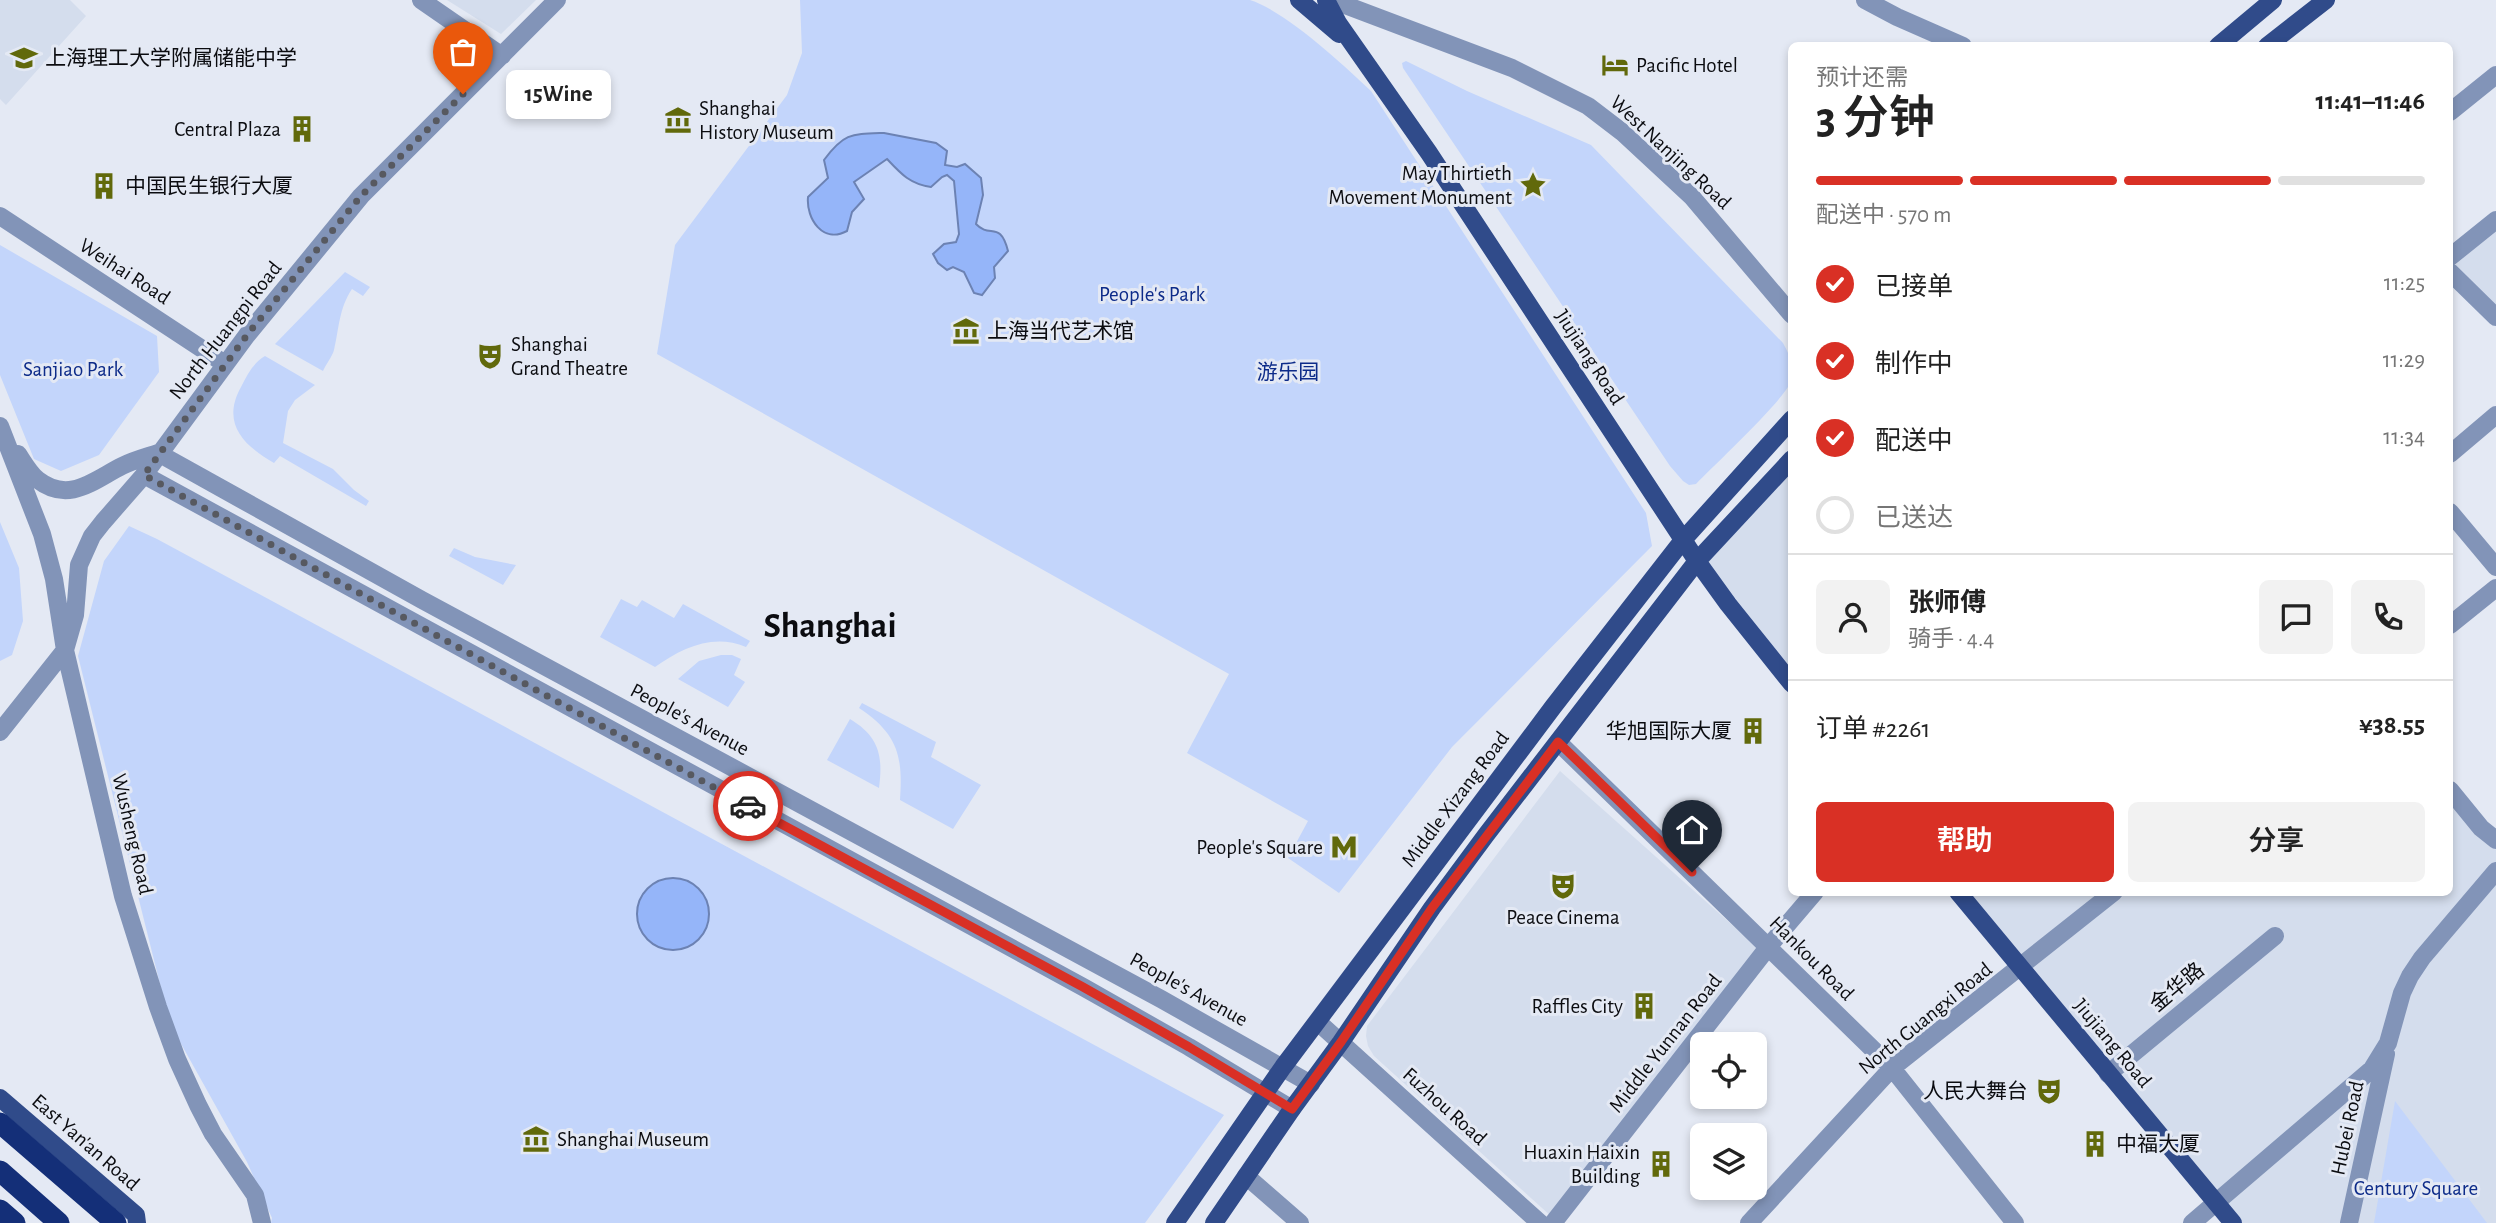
<!DOCTYPE html>
<html lang="zh">
<meta charset="utf-8">
<style>
:root{--surface:#fff;--page:#f2f2f2;--text:#222;--muted:#767676;--line:#e0e0e0;--accent:#d93025}
body{margin:0;font-family:"Alegreya Sans","Noto Sans SC",sans-serif;background:var(--page);color:var(--text);height:100vh;display:flex;flex-direction:column;font-size:26px;white-space:nowrap}
*{box-sizing:border-box;margin:0}
p{font-size:23px;color:var(--muted)}
.icon{flex:none;width:38px;height:38px;fill:none;stroke:currentColor;stroke-width:2;stroke-linecap:round;stroke-linejoin:round}
.map{position:relative;flex:1;overflow:hidden}
.drawer{position:absolute;left:1788px;top:42px;width:665px;height:854px;display:flex;flex-direction:column;background:var(--surface);border-radius:10px;box-shadow:0 4px 10px #0003}
.drawer>*{flex:none}
.tools{position:absolute;left:1690px;top:1032px;display:grid;gap:14px}
.tools a{display:grid;place-items:center;width:77px;height:77px;border-radius:10px;background:var(--surface);box-shadow:0 4px 10px #0003;font-size:35px}
.pin{position:absolute;display:grid;place-items:center;width:60px;height:60px;color:#fff;margin:-72px -30px;border-radius:50% 50% 50% 0;rotate:-45deg;box-shadow:0 0 7px #0007}
.pin .icon{rotate:45deg}
.courier{position:absolute;display:grid;place-items:center;width:70px;height:70px;margin:-35px;border:5px solid #d93025;border-radius:50%;background:#fff;color:#222;box-shadow:0 2px 9px #0007}
.bubble{position:absolute;height:49px;border-radius:10px;background:var(--surface);box-shadow:0 4px 10px #0003;font-size:23px;font-weight:600;line-height:49px;text-align:center}
.headline em{font-style:normal;font-weight:600}
.headline div{display:flex;flex-direction:column-reverse}
.headline{display:flex;align-items:center;justify-content:space-between;height:119px;padding:0 28px}
h1{font-size:46px;font-weight:600;line-height:52px}
.bar{display:grid;grid-template-columns:repeat(4,1fr);gap:10px 7px;align-content:center;height:84px;padding:0 28px}
.bar i{height:9px;border-radius:5px;background:var(--line)}
.bar .selected{background:var(--accent)}
.bar p{grid-column:span 4}
.line{display:flex;align-items:center;gap:18px;padding:0 28px;border-top:2px solid var(--line)}
.line div{flex:1}
.round{display:grid;place-items:center;flex:none;width:74px;height:74px;border-radius:10px;background:var(--page)}
ol{padding:0 28px;list-style:none}
li{display:flex;align-items:center;gap:21px;height:77px}
li p{margin-inline-start:auto}
li .icon{padding:7px;border-radius:50%;background:var(--accent);color:#fff;stroke-width:4}
li:last-child{color:var(--muted)}
li i{width:38px;height:38px;border:4px solid var(--line);border-radius:50%}
.action{display:flex;gap:14px;margin-top:auto;padding:14px 28px}
.action a{flex:1;height:80px;border-radius:10px;background:var(--accent);color:#fff;font-size:28px;font-weight:600;line-height:80px;text-align:center}
.action a+a{background:var(--page);color:var(--text)}
.map>svg:first-child{display:block}
.built{fill:#d4dded}
.green{fill:#c3d5fb}
.water{fill:#95b5f9;stroke:#6c82b3;stroke-width:2}
.lines{fill:none;stroke-linecap:round;stroke-linejoin:round}
.minor{stroke:#8294b8;stroke-width:18}
.major{stroke:#304b8a;stroke-width:18}
.highway{stroke:#142f78;stroke-width:21}
.done{stroke:#575960;stroke-width:7;stroke-dasharray:0 12.6}
.route{stroke:#d93025;stroke-width:9}
.labels{text-anchor:middle;stroke-width:6;stroke-linejoin:round;paint-order:stroke}
.poi-label{font-size:21px;fill:#0b0c10;stroke:#e4e9f4;text-anchor:start}
.street-label{font-size:21px;fill:#0b0c10;stroke:#e4e9f4}
.park-label{font-size:21px;fill:#0d2b89;stroke:#e4e9f4}
.town-label{font-size:35px;font-weight:bold;fill:#0b0c10;stroke:#e4e9f4}
</style>
<div class="map">
<svg width="2496" height="1223" viewBox="0 0 2496 1223">
<rect width="100%" height="100%" fill="#e4e9f4"/>
<path class="built" d="M 0,0 L 70,0 L 86,16 L 6,105 L 0,99 Z
M 447,0 L 536,0 L 501,34 Z
M 2496,230 L 2496,305 L 2455,265 Z
M 1792,460 L 1792,684 L 1697,561 Z
M 1560,771 L 1759,949 L 1552,1217 L 1374,1056 L 1368,1046 L 1366,1036 L 1367,1026 Z
M 2450,790 L 2496,840 L 2496,1223 L 2233,1223 L 1958,893 L 2450,892 Z"/>
<path class="green" d="M 800,0 L 1250,0 C 1285,11 1344,65 1371,91 L 1646,513 L 1652,546 L 1452,747 L 1339,893 L 1288,858 L 1308,821 L 1187,753 L 1229,674 L 657,354 L 675,245 L 787,95 L 802,53 Z
M 1406,61 L 1467,91 L 1591,145 L 1783,343 C 1789,354 1795,366 1792,379 C 1788,397 1713,466 1696,484 L 1689,485 L 1683,481 L 1670,466 L 1403,68 L 1402,63 Z
M 0,245 L 157,336 L 159,372 L 99,455 L 61,471 L 34,459 L 0,375 Z
M 345,272 L 370,287 L 363,296 L 352,289 C 339,308 339,329 334,350 C 332,357 326,364 323,371 L 275,344 Z
M 265,356 L 315,385 L 295,400 L 288,411 L 283,443 L 333,469 L 354,490 L 369,501 L 366,506 L 280,456 L 274,463 C 243,445 221,423 241,387 C 247,375 253,363 265,356 Z
M 0,522 L 19,568 L 23,621 L 12,655 L 0,661 Z
M 129,526 L 157,539 L 1224,1115 L 1145,1223 L 271,1223 L 272,1218 L 247,1162 L 170,1024 L 78,656 L 104,561 Z
M 454,548 L 475,557 L 516,565 L 503,585 L 449,556 Z
M 621,599 L 637,607 L 642,600 L 674,618 L 683,604 L 750,641 L 746,647 C 713,633 682,648 655,667 L 600,637 Z
M 721,655 L 732,655 L 741,659 L 734,675 L 745,682 L 728,707 L 678,679 L 699,661 Z
M 862,703 L 936,742 L 931,757 L 981,785 L 953,829 L 900,800 C 903,756 898,734 859,708 Z
M 850,719 C 880,737 883,757 879,788 L 827,760 Z
M 2395,1101 L 2487,1223 L 2374,1223 Z"/>
<path class="water" d="M 884,133 L 936,143 L 947,151 L 945,165 L 957,167 L 965,164 L 981,178 L 983,195 L 976,224 C 990,239 1000,220 1008,251 L 994,267 L 995,278 L 982,295 L 974,293 L 964,272 L 953,267 L 947,270 L 938,263 L 933,254 L 944,244 L 956,242 L 959,234 L 954,181 L 947,175 L 942,177 L 931,187 C 910,184 901,174 887,159 L 854,182 L 864,199 L 852,212 L 847,231 C 823,244 806,219 808,197 L 828,178 L 824,160 C 844,133 851,134 884,133 Z
M637 914a36 36 0 1 1 72 0a36 36 0 1 1-72 0Z"/>
<g class="lines">
<path class="minor" d="M 421,0 L 502,56
M 1332,0 L 1512,68 L 1588,106 L 1622,132 L 1692,197 L 1792,315
M 1865,0 L 1897,17 L 1963,46
M 2450,112 L 2496,75
M 0,216 L 225,364
M 2450,257 L 2496,220
M 2450,272 L 2496,317
M 0,426 L 42,534 L 54,579 L 65,650 L 123,896 L 158,1007 L 177,1059 L 198,1105 L 213,1134 L 255,1195 L 262,1223
M 158,453 L 422,600 L 1161,999 L 1311,1084
M 18,454 C 24,463 30,474 38,480 C 69,504 94,480 122,466 C 134,460 146,457 158,453
M 2450,454 L 2496,415
M 144,475 L 1083,987 L 1189,1047 L 1292,1109
M 2450,512 L 2496,567
M 2450,625 L 2496,588
M 0,732 L 65,650 L 75,615 L 79,565 L 92,536 L 103,522 L 144,475 L 247,335 L 361,196 L 557,0
M 1558,742 L 1892,1068 L 2015,1223
M 2450,790 L 2481,828 L 2496,840
M 1319,1023 L 1540,1223
M 2108,1074 L 2275,936
M 1246,1176 L 1300,1223
M 1553,1223 L 1769,946 L 1815,892
M 1749,1223 L 1892,1068 L 2114,892
M 2192,1223 L 2372,1069 L 2388,1043 L 2402,993 L 2410,976 L 2422,958 L 2496,871
M 2349,1223 L 2386,1054"/>
<path class="major" d="M 1299,0 L 1339,34
M 1326,0 L 1338,23 L 1429,153 L 1697,561 L 1728,604 L 1792,684
M 2218,46 L 2273,0
M 2267,46 L 2326,0
M 1958,892 L 2233,1223
M 0,1098 L 136,1215 L 137,1223
M 1175,1223 L 1283,1067 L 1553,707 L 1683,540 L 1792,419
M 1214,1223 L 1292,1109 L 1341,1042 L 1432,908 L 1486,835 L 1697,561 L 1792,459"/>
<path class="highway" d="M 0,1123 L 116,1223
M 0,1171 L 59,1223
M 0,1210 L 15,1223"/>
</g>
<g class="lines">
<path class="done" d="M 463,94 L 361,196 L 247,335 L 144,475 L 748,806"/>
<path class="route" d="M 748,806 L 1083,987 L 1189,1047 L 1292,1109 L 1341,1042 L 1432,908 L 1558,742 L 1692,872"/>
</g>
<defs>
<symbol id="school-bare" viewBox="-9 -9 18 18"><path d="M0-5L7-2L0 1L-7-2ZM-4 1L0 2.5L4 1V4Q0 6-4 4Z" fill="#61690b" stroke="#e4e9f4" stroke-width="2.5" paint-order="stroke"/></symbol>
<symbol id="hotel-bare" viewBox="-9 -9 18 18"><path d="M-6-4.5h1.5V1H6V5H4.5V3h-9V5H-6ZM-4 0a1.8 1.8 0 1 1 3.6 0ZM.5 0V-2.5h3Q6-2.5 6 0Z" fill="#61690b" stroke="#e4e9f4" stroke-width="2.5" paint-order="stroke"/></symbol>
<symbol id="museum-bare" viewBox="-9 -9 18 18"><path d="M0-6L6-3V-2H-6V-3ZM-5-1h2V3h-2ZM-1-1h2V3h-2ZM3-1h2V3H3ZM-6 4H6V6H-6Z" fill="#61690b" stroke="#e4e9f4" stroke-width="2.5" paint-order="stroke"/></symbol>
<symbol id="building-bare" viewBox="-9 -9 18 18"><path d="M-4-6H4V6H1V3H-1V6H-4ZM-2.5-4.3h1.7v1.8h-1.7ZM.8-4.3h1.7v1.8H.8ZM-2.5-1h1.7V.8h-1.7ZM.8-1h1.7V.8H.8Z" fill="#61690b" stroke="#e4e9f4" stroke-width="2.5" paint-order="stroke"/></symbol>
<symbol id="sight-bare" viewBox="-9 -9 18 18"><path d="M0-6L1.8-2.2L6-1.7L2.9 1.2L3.7 5.4L0 3.3L-3.7 5.4L-2.9 1.2L-6-1.7L-1.8-2.2Z" fill="#61690b" stroke="#e4e9f4" stroke-width="2.5" paint-order="stroke"/></symbol>
<symbol id="theatre-bare" viewBox="-9 -9 18 18"><path d="M-5-5.5Q0-4 5-5.5V0Q5 5 0 6Q-5 5-5 0ZM-3.3-2.5H-1v1.5H-3.3ZM1-2.5H3.3v1.5H1ZM-2.8 1Q0 5.5 2.8 1Z" fill="#61690b" stroke="#e4e9f4" stroke-width="2.5" paint-order="stroke"/></symbol>
<symbol id="metro-bare" viewBox="-9 -9 18 18"><path d="M-5.5 5V-5H-3L0 0L3-5H5.5V5H3V-.5L0 4L-3-.5V5Z" fill="#61690b" stroke="#e4e9f4" stroke-width="2.5" paint-order="stroke"/></symbol>
</defs>
<g fill-rule="evenodd">
<use href="#school-bare" x="5" y="39" width="38" height="38"/>
<use href="#hotel-bare" x="1596" y="46" width="38" height="38"/>
<use href="#museum-bare" x="659" y="101" width="38" height="38"/>
<use href="#building-bare" x="283" y="110" width="38" height="38"/>
<use href="#sight-bare" x="1514" y="166" width="38" height="38"/>
<use href="#building-bare" x="85" y="167" width="38" height="38"/>
<use href="#museum-bare" x="947" y="312" width="38" height="38"/>
<use href="#theatre-bare" x="471" y="337" width="38" height="38"/>
<use href="#building-bare" x="1734" y="712" width="38" height="38"/>
<use href="#metro-bare" x="1325" y="828" width="38" height="38"/>
<use href="#theatre-bare" x="1544" y="867" width="38" height="38"/>
<use href="#building-bare" x="1625" y="987" width="38" height="38"/>
<use href="#theatre-bare" x="2030" y="1072" width="38" height="38"/>
<use href="#museum-bare" x="517" y="1120" width="38" height="38"/>
<use href="#building-bare" x="2076" y="1125" width="38" height="38"/>
<use href="#building-bare" x="1642" y="1145" width="38" height="38"/>
</g>
<g class="labels">
<g class="poi-label">
<text x="45" y="65">上海理工大学附属储能中学</text>
<text x="1636" y="72">Pacific Hotel</text>
<text x="699" y="115">Shanghai<tspan x="699" dy="24">History Museum</tspan></text>
<text x="281" y="136" text-anchor="end">Central Plaza</text>
<text x="1512" y="180" text-anchor="end">May Thirtieth<tspan x="1512" dy="24">Movement Monument</tspan></text>
<text x="125" y="193">中国民生银行大厦</text>
<text x="987" y="338">上海当代艺术馆</text>
<text x="511" y="351">Shanghai<tspan x="511" dy="24">Grand Theatre</tspan></text>
<text x="1732" y="738" text-anchor="end">华旭国际大厦</text>
<text x="1323" y="854" text-anchor="end">People's Square</text>
<text x="1563" y="924" text-anchor="middle">Peace Cinema</text>
<text x="1623" y="1013" text-anchor="end">Raffles City</text>
<text x="2028" y="1098" text-anchor="end">人民大舞台</text>
<text x="557" y="1146">Shanghai Museum</text>
<text x="2116" y="1151">中福大厦</text>
<text x="1640" y="1159" text-anchor="end">Huaxin Haixin<tspan x="1640" dy="24">Building</tspan></text>
</g>
<g class="street-label">
<text transform="translate(1671 152) rotate(43)" y="7">West Nanjing Road</text>
<text transform="translate(125 271) rotate(33)" y="7">Weihai Road</text>
<text transform="translate(225 330) rotate(-52)" y="7">North Huangpi Road</text>
<text transform="translate(1590 357) rotate(57)" y="7">Jiujiang Road</text>
<text transform="translate(690 719) rotate(28)" y="7">People's Avenue</text>
<text transform="translate(1455 799) rotate(-53)" y="7">Middle Xizang Road</text>
<text transform="translate(133 834) rotate(77)" y="7">Wusheng Road</text>
<text transform="translate(1812 958) rotate(45)" y="7">Hankou Road</text>
<text transform="translate(2177 987) rotate(-40)" y="7">金华路</text>
<text transform="translate(1189 989) rotate(29)" y="7">People's Avenue</text>
<text transform="translate(1925 1018) rotate(-39)" y="7">North Guangxi Road</text>
<text transform="translate(1665 1043) rotate(-52)" y="7">Middle Yunnan Road</text>
<text transform="translate(2113 1043) rotate(50)" y="7">Jiujiang Road</text>
<text transform="translate(1445 1106) rotate(42)" y="7">Fuzhou Road</text>
<text transform="translate(2347 1128) rotate(-78)" y="7">Hubei Road</text>
<text transform="translate(86 1142) rotate(41)" y="7">East Yan'an Road</text>
</g>
<g class="park-label">
<text x="1152" y="301">People's Park</text>
<text x="73" y="376">Sanjiao Park</text>
<text x="1288" y="379">游乐园</text>
<text x="2416" y="1195">Century Square</text>
</g>
<g class="town-label">
<text x="830" y="637">Shanghai</text>
</g>
</g>
</svg>
<div class="tools">
<a><svg class="icon" aria-label="locate" viewBox="0 0 24 24"><circle cx="12" cy="12" r="6"/><path d="M12 2v4M12 18v4M2 12h4M18 12h4"/></svg></a>
<a><svg class="icon" aria-label="layers" viewBox="0 0 24 24"><path d="M12 4l9 5-9 5-9-5zM3 14l9 5 9-5"/></svg></a>
</div>
<div class="pin" style="left:463px;top:94px;background:#ea580c"><svg class="icon" aria-label="bag" viewBox="0 0 24 24"><path d="M5 8h14l-1 12H6zM9 8a3 3 0 0 1 6 0"/></svg></div>
<div class="pin" style="left:1692px;top:872px;background:#1f2937"><svg class="icon" aria-label="home" viewBox="0 0 24 24"><path d="M3 11l9-7 9 7M6 9v11h12V9"/></svg></div>
<div class="courier" style="left:748px;top:806px"><svg class="icon" aria-label="car" viewBox="0 0 24 24"><path d="M5 17H2v-5l4-1 3-4h7l3 4 3 1v5h-3M9 17h6M6 11h13"/><circle cx="7" cy="17" r="2"/><circle cx="17" cy="17" r="2"/></svg></div>
<div class="bubble" style="left:506px;top:70px;width:105px">15Wine</div>
<section class="drawer">
<div class="headline"><div><h1>3 分钟</h1><p>预计还需</p></div><em>11:41–11:46</em></div>
<div class="bar"><i class="selected"></i><i class="selected"></i><i class="selected"></i><i></i><p>配送中 · 570 m</p></div>
<ol>
<li><svg class="icon" aria-label="check" viewBox="0 0 24 24"><path d="M5 12l5 5 9-10"/></svg>已接单<p>11:25</p></li>
<li><svg class="icon" aria-label="check" viewBox="0 0 24 24"><path d="M5 12l5 5 9-10"/></svg>制作中<p>11:29</p></li>
<li><svg class="icon" aria-label="check" viewBox="0 0 24 24"><path d="M5 12l5 5 9-10"/></svg>配送中<p>11:34</p></li>
<li><i></i>已送达</li>
</ol>
<div class="line" style="height:126px"><a class="round"><svg class="icon" aria-label="person" viewBox="0 0 24 24"><circle cx="12" cy="8" r="4"/><path d="M4 21q1-7 8-7t8 7"/></svg></a><div><b>张师傅</b><p>骑手 · 4.4</p></div><a class="round"><svg class="icon" aria-label="chat" viewBox="0 0 24 24"><path d="M4 5h16v11H9l-5 4z"/></svg></a><a class="round"><svg class="icon" aria-label="phone" viewBox="0 0 24 24"><path d="M5 4h4l2 5-3 2q2 4 5 5l2-3 5 2v4C11 20 4 13 5 4z"/></svg></a></div>
<div class="line" style="height:91px"><div>订单 #2261</div><b>¥38.55</b></div>
<div class="action"><a>帮助</a><a>分享</a></div>
</section>
</div>
